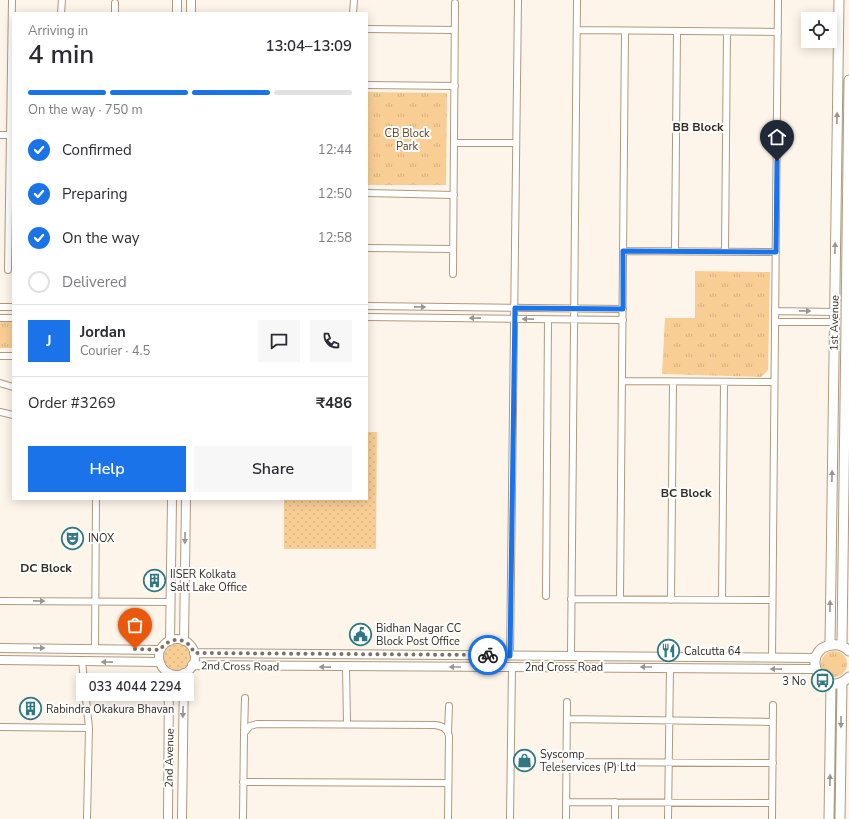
<!DOCTYPE html>
<meta charset="utf-8">
<style>
:root{--surface:#fff;--page:#f7f7f7;--text:#2b2b33;--muted:#7c7c81;--line:#e1e1e2;--accent:#1a73e8}
body{margin:0;font-family:"Nunito Sans",sans-serif;background:var(--page);color:var(--text);height:100vh;display:flex;flex-direction:column;font-size:15px;white-space:nowrap}
*{box-sizing:border-box;margin:0}
p{font-size:13px;color:var(--muted)}
.icon{flex:none;width:22px;height:22px;fill:none;stroke:currentColor;stroke-width:2;stroke-linecap:round;stroke-linejoin:round}
.map{position:relative;flex:1;overflow:hidden}
.panel{position:absolute;left:12px;top:12px;width:356px;height:488px;display:flex;flex-direction:column;background:var(--surface);border-radius:0px;box-shadow:0 2px 10px #0003}
.panel>*{flex:none}
.controls{position:absolute;left:801px;top:12px;display:grid;gap:8px}
.controls a{display:grid;place-items:center;width:36px;height:36px;border-radius:0px;background:var(--surface);box-shadow:0 2px 10px #0003;font-size:20px}
.pin{position:absolute;display:grid;place-items:center;width:34px;height:34px;color:#fff;margin:-41px -17px;border-radius:50% 50% 50% 0;rotate:-45deg;box-shadow:0 0 4px #0007}
.pin .icon{rotate:45deg}
.courier{position:absolute;display:grid;place-items:center;width:40px;height:40px;margin:-20px;border:3px solid #1a73e8;border-radius:50%;background:#fff;color:#222;box-shadow:0 1px 5px #0007}
.bubble{position:absolute;height:28px;border-radius:0px;background:var(--surface);box-shadow:0 2px 10px #0003;font-size:13px;font-weight:600;line-height:28px;text-align:center}
.headline em{font-style:normal;font-weight:600}
.headline div{display:flex;flex-direction:column-reverse}
.headline{display:flex;align-items:center;justify-content:space-between;height:68px;padding:0 16px}
h1{font-size:26px;font-weight:600;line-height:30px}
.bar{display:grid;grid-template-columns:repeat(4,1fr);gap:6px 4px;align-content:center;height:48px;padding:0 16px}
.bar i{height:5px;border-radius:3px;background:var(--line)}
.bar .active{background:var(--accent)}
.bar p{grid-column:span 4}
.line{display:flex;align-items:center;gap:10px;padding:0 16px;border-top:1px solid var(--line)}
.line div{flex:1}
.round{display:grid;place-items:center;flex:none;width:42px;height:42px;border-radius:0px;background:var(--page)}
ol{padding:0 16px;list-style:none}
li{display:flex;align-items:center;gap:12px;height:44px}
li p{margin-inline-start:auto}
li .icon{padding:4px;border-radius:50%;background:var(--accent);color:#fff;stroke-width:4}
li:last-child{color:var(--muted)}
li i{width:22px;height:22px;border:2px solid var(--line);border-radius:50%}
.cta{display:flex;gap:8px;margin-top:auto;padding:8px 16px}
.cta a{flex:1;height:46px;border-radius:0px;background:var(--accent);color:#fff;font-size:16px;font-weight:600;line-height:46px;text-align:center}
.cta a+a{background:var(--page);color:var(--text)}
.map>svg:first-child{display:block}
.grass{fill:url(#grass-dots)}
.park{fill:url(#park-tufts)}
.lines{fill:none;stroke-linecap:round;stroke-linejoin:round}
.minor-casing{stroke:#af9a7f;stroke-width:8}
.tertiary-casing{stroke:#af9a7f;stroke-width:10}
.secondary-casing{stroke:#af9a7f;stroke-width:11}
.minor{stroke:#fff;stroke-width:6}
.tertiary{stroke:#fff;stroke-width:8}
.secondary{stroke:#fff;stroke-width:9}
.oneway{fill:#9a9590}
.done{stroke:#7b7267;stroke-width:4;stroke-dasharray:0 7.2}
.route{stroke:#1a73e8;stroke-width:5}
.labels{text-anchor:middle;stroke-width:4;stroke-linejoin:round;paint-order:stroke}
.park-label{font-size:11px;fill:#5c421f;stroke:#fff}
.street-label{font-size:11px;fill:#342b21;stroke:#fff}
.poi-label{font-size:11px;fill:#342b21;stroke:#fff;text-anchor:start}
.neighbourhood-label{font-size:12px;font-weight:bold;fill:#342b21;stroke:#fff}
</style>
<div class="map">
<svg width="849" height="819" viewBox="0 0 849 819">
<defs>
<pattern id="grass-dots" width="8" height="8" patternUnits="userSpaceOnUse"><rect width="8" height="8" fill="#f9ce95"/><path d="M2 2h.1M6 6h.1" fill="none" stroke="#d6b180" stroke-width="1.8" stroke-linecap="round"/></pattern>
<pattern id="park-tufts" width="24" height="20" patternUnits="userSpaceOnUse"><rect width="24" height="20" fill="#f9ce95"/><path d="M3 7l-1-3M5 7V3M7 7l1-3M15 17l-1-3M17 17v-4M19 17l1-3" fill="none" stroke="#d6b180"/></pattern>
</defs>
<rect width="100%" height="100%" fill="#fef5ea"/>
<path class="grass" d="M 367,432 L 377,432 L 376,549 L 284,549 L 284,499 L 367,499 Z
M164 657a13 13 0 1 1 26 0a13 13 0 1 1-26 0Z"/>
<path class="park" d="M 367,92 L 447,93 L 446,185 L 367,185 Z
M 695,271 L 770,272 L 768,370 L 761,377 L 662,374 L 665,318 L 695,318 Z
M 0,319 L 13,319 L 13,348 L 0,348 Z
M821 664a13 13 0 1 1 26 0a13 13 0 1 1-26 0Z"/>
<g class="lines">
<defs>
<path id="minor" d="M 61,13 L 62,0
M 115,13 L 115,3
M 353,13 L 354,0
M 367,29 L 455,30
M 577,30 L 778,32
M 367,85 L 455,86
M 0,135 L 10,135
M 454,143 L 516,143
M 367,193 L 454,195
M 367,248 L 453,249
M 623,251 L 776,252
M 675,251 L 677,31
M 725,251 L 727,32
M 8,270 L 12,0
M 453,274 L 455,3
M 367,306 L 623,309
M 0,307 L 13,307
M 775,311 L 834,312
M 367,317 L 623,320
M 0,318 L 13,318
M 775,322 L 833,322
M 0,356 L 13,356
M 622,381 L 774,382
M 0,383 L 13,387
M 0,412 L 13,415
M 546,596 L 548,320
M 571,599 L 772,600
M 620,599 L 625,31
M 671,600 L 673,382
M 722,600 L 724,382
M 0,601 L 170,602
M 95,649 L 96,499
M 510,656 L 518,0
M 571,656 L 577,0
M 772,658 L 778,0
M 82,661 L 89,728 L 87,819
M 346,667 L 347,724
M 567,719 L 773,722
M 0,727 L 89,728
M 448,732 L 449,706
M 244,733 L 245,698
M 566,762 L 773,763
M 243,782 L 448,783
M 566,802 L 772,803
M 243,819 L 244,733 L 250,726 L 257,724 L 435,725 C 442,726 447,728 449,736 L 448,819
M 510,819 L 512,666
M 566,819 L 567,702
M 615,819 L 615,802
M 668,819 L 670,667
M 772,819 L 773,705"/>
<path id="tertiary" d="M 177,13 L 177,0
M 191,13 L 191,0
M159 657a18 18 0 1 1 36 0a18 18 0 1 1-36 0Z
M 170,641 L 172,499
M 184,641 L 186,499
M 0,648 L 160,650
M 194,653 L 816,658
M 0,660 L 160,662
M 192,665 L 815,669
M 168,819 L 169,673
M 182,819 L 184,673"/>
<path id="secondary" d="M 830,645 L 839,0
M 842,646 L 849,80
M 849,651 C 845,647 839,644 832,645 C 798,649 821,703 849,677
M 829,819 L 831,684
M 840,819 L 842,683"/>
</defs>
<use href="#minor" class="minor-casing"/>
<use href="#tertiary" class="tertiary-casing"/>
<use href="#secondary" class="secondary-casing"/>
<use href="#minor" class="minor"/>
<use href="#tertiary" class="tertiary"/>
<use href="#secondary" class="secondary"/>
</g>
<defs><path id="oneway-solid" d="M-6-.8H1V-3.2L6.5 0L1 3.2V.8H-6Z"/></defs>
<g class="oneway">
<use href="#oneway-solid" transform="translate(837 118) rotate(-89)"/>
<use href="#oneway-solid" transform="translate(835 248) rotate(-89)"/>
<use href="#oneway-solid" transform="translate(420 307) rotate(1)"/>
<use href="#oneway-solid" transform="translate(805 311) rotate(1)"/>
<use href="#oneway-solid" transform="translate(475 318) rotate(-179)"/>
<use href="#oneway-solid" transform="translate(528 319) rotate(-179)"/>
<use href="#oneway-solid" transform="translate(832 476) rotate(-89)"/>
<use href="#oneway-solid" transform="translate(185 538) rotate(91)"/>
<use href="#oneway-solid" transform="translate(39 601) rotate(1)"/>
<use href="#oneway-solid" transform="translate(830 606) rotate(-89)"/>
<use href="#oneway-solid" transform="translate(39 648) rotate(1)"/>
<use href="#oneway-solid" transform="translate(107 662) rotate(-179)"/>
<use href="#oneway-solid" transform="translate(325 667) rotate(-179)"/>
<use href="#oneway-solid" transform="translate(455 667) rotate(180)"/>
<use href="#oneway-solid" transform="translate(646 667) rotate(-180)"/>
<use href="#oneway-solid" transform="translate(776 669) rotate(-179)"/>
<use href="#oneway-solid" transform="translate(183 712) rotate(91)"/>
<use href="#oneway-solid" transform="translate(841 722) rotate(91)"/>
<use href="#oneway-solid" transform="translate(830 780) rotate(-89)"/>
</g>
<g class="lines">
<path class="done" d="M 135,649 L 160,650 C 169,636 188,636 194,653 L 488,655"/>
<path class="route" d="M 488,655 L 510,656 L 515,308 L 623,309 L 623,251 L 776,252 L 777,161"/>
</g>
<defs>
<symbol id="theatre-ring" viewBox="-11 -11 22 22"><circle r="9.5" fill="#fff" stroke="#317884" stroke-width="1.5"/><path d="M-5-5.5Q0-4 5-5.5V0Q5 5 0 6Q-5 5-5 0ZM-3.3-2.5H-1v1.5H-3.3ZM1-2.5H3.3v1.5H1ZM-2.8 1Q0 5.5 2.8 1Z" fill="#317884"/></symbol>
<symbol id="building-ring" viewBox="-11 -11 22 22"><circle r="9.5" fill="#fff" stroke="#317884" stroke-width="1.5"/><path d="M-4-6H4V6H1V3H-1V6H-4ZM-2.5-4.3h1.7v1.8h-1.7ZM.8-4.3h1.7v1.8H.8ZM-2.5-1h1.7V.8h-1.7ZM.8-1h1.7V.8H.8Z" fill="#317884"/></symbol>
<symbol id="civic-ring" viewBox="-11 -11 22 22"><circle r="9.5" fill="#fff" stroke="#317884" stroke-width="1.5"/><path d="M-.6-6.5H3V-4.5H.6V-3L4-1V1h2V6H-6V1h2V-1L-.6-3ZM-1.2 2.5V6h2.4V2.5Z" fill="#317884"/></symbol>
<symbol id="restaurant-ring" viewBox="-11 -11 22 22"><circle r="9.5" fill="#fff" stroke="#317884" stroke-width="1.5"/><path d="M-5-6h1v4h1v-4h1v4h1v-4h1v5L-1.5 .5V6h-2V.5L-5-1ZM5-6V6H3V1.5H1.5Q1.5-4 5-6Z" fill="#317884"/></symbol>
<symbol id="bus-ring" viewBox="-11 -11 22 22"><circle r="9.5" fill="#fff" stroke="#317884" stroke-width="1.5"/><path d="M-5-6H5V4H4V6H2V4H-2V6H-4V4H-5ZM-3.5-4V0h7V-4ZM-3.5 1.2v1.5H-2V1.2ZM2 1.2v1.5H3.5V1.2Z" fill="#317884"/></symbol>
<symbol id="shop-ring" viewBox="-11 -11 22 22"><circle r="9.5" fill="#fff" stroke="#317884" stroke-width="1.5"/><path d="M-5-2.5h2.3a2.7 3.5 0 0 1 5.4 0H5L5.5 6h-11ZM-1.5-2.5h3a1.5 2.3 0 0 0-3 0Z" fill="#317884"/></symbol>
</defs>
<g fill-rule="evenodd">
<use href="#theatre-ring" x="60" y="526" width="25" height="25"/>
<use href="#building-ring" x="142" y="568" width="25" height="25"/>
<use href="#civic-ring" x="348" y="622" width="25" height="25"/>
<use href="#restaurant-ring" x="656" y="638" width="25" height="25"/>
<use href="#bus-ring" x="810" y="668" width="25" height="25"/>
<use href="#building-ring" x="18" y="696" width="25" height="25"/>
<use href="#shop-ring" x="512" y="748" width="25" height="25"/>
</g>
<g class="labels">
<g class="park-label">
<text x="407" y="137">CB Block<tspan x="407" dy="13">Park</tspan></text>
</g>
<g class="street-label">
<text transform="translate(834 323) rotate(-89)" y="4">1st Avenue</text>
<text transform="translate(240 666) rotate(1)" y="4">2nd Cross Road</text>
<text x="564" y="671">2nd Cross Road</text>
<text transform="translate(169 758) rotate(-89)" y="4">2nd Avenue</text>
</g>
<g class="poi-label">
<text x="88" y="542">INOX</text>
<text x="170" y="578">IISER Kolkata<tspan x="170" dy="13">Salt Lake Office</tspan></text>
<text x="376" y="632">Bidhan Nagar CC<tspan x="376" dy="13">Block Post Office</tspan></text>
<text x="684" y="655">Calcutta 64</text>
<text x="806" y="685" text-anchor="end">3 No</text>
<text x="46" y="713">Rabindra Okakura Bhavan</text>
<text x="540" y="758">Syscomp<tspan x="540" dy="13">Teleservices (P) Ltd</tspan></text>
</g>
<g class="neighbourhood-label">
<text x="698" y="131">BB Block</text>
<text x="686" y="497">BC Block</text>
<text x="46" y="572">DC Block</text>
</g>
</g>
</svg>
<div class="controls">
<a><svg class="icon" aria-label="locate" viewBox="0 0 24 24"><circle cx="12" cy="12" r="6"/><path d="M12 2v4M12 18v4M2 12h4M18 12h4"/></svg></a>
</div>
<div class="pin" style="left:135px;top:649px;background:#ea580c"><svg class="icon" aria-label="bag" viewBox="0 0 24 24"><path d="M5 8h14l-1 12H6zM9 8a3 3 0 0 1 6 0"/></svg></div>
<div class="pin" style="left:777px;top:161px;background:#1f2937"><svg class="icon" aria-label="home" viewBox="0 0 24 24"><path d="M3 11l9-7 9 7M6 9v11h12V9"/></svg></div>
<div class="courier" style="left:488px;top:655px"><svg class="icon" aria-label="bike" viewBox="0 0 24 24"><circle cx="6" cy="16" r="4"/><circle cx="18" cy="16" r="4"/><path d="M6 16l4-8h5l3 8M10 8l3 8H6M13 5h3"/></svg></div>
<div class="bubble" style="left:76px;top:673px;width:118px">033 4044 2294</div>
<section class="panel">
<div class="headline"><div><h1>4 min</h1><p>Arriving in</p></div><em>13:04–13:09</em></div>
<div class="bar"><i class="active"></i><i class="active"></i><i class="active"></i><i></i><p>On the way · 750 m</p></div>
<ol>
<li><svg class="icon" aria-label="check" viewBox="0 0 24 24"><path d="M5 12l5 5 9-10"/></svg>Confirmed<p>12:44</p></li>
<li><svg class="icon" aria-label="check" viewBox="0 0 24 24"><path d="M5 12l5 5 9-10"/></svg>Preparing<p>12:50</p></li>
<li><svg class="icon" aria-label="check" viewBox="0 0 24 24"><path d="M5 12l5 5 9-10"/></svg>On the way<p>12:58</p></li>
<li><i></i>Delivered</li>
</ol>
<div class="line" style="height:72px"><b class="round" style="background:var(--accent);color:#fff">J</b><div><b>Jordan</b><p>Courier · 4.5</p></div><a class="round"><svg class="icon" aria-label="chat" viewBox="0 0 24 24"><path d="M4 5h16v11H9l-5 4z"/></svg></a><a class="round"><svg class="icon" aria-label="phone" viewBox="0 0 24 24"><path d="M5 4h4l2 5-3 2q2 4 5 5l2-3 5 2v4C11 20 4 13 5 4z"/></svg></a></div>
<div class="line" style="height:52px"><div>Order #3269</div><b>₹486</b></div>
<div class="cta"><a>Help</a><a>Share</a></div>
</section>
</div>
